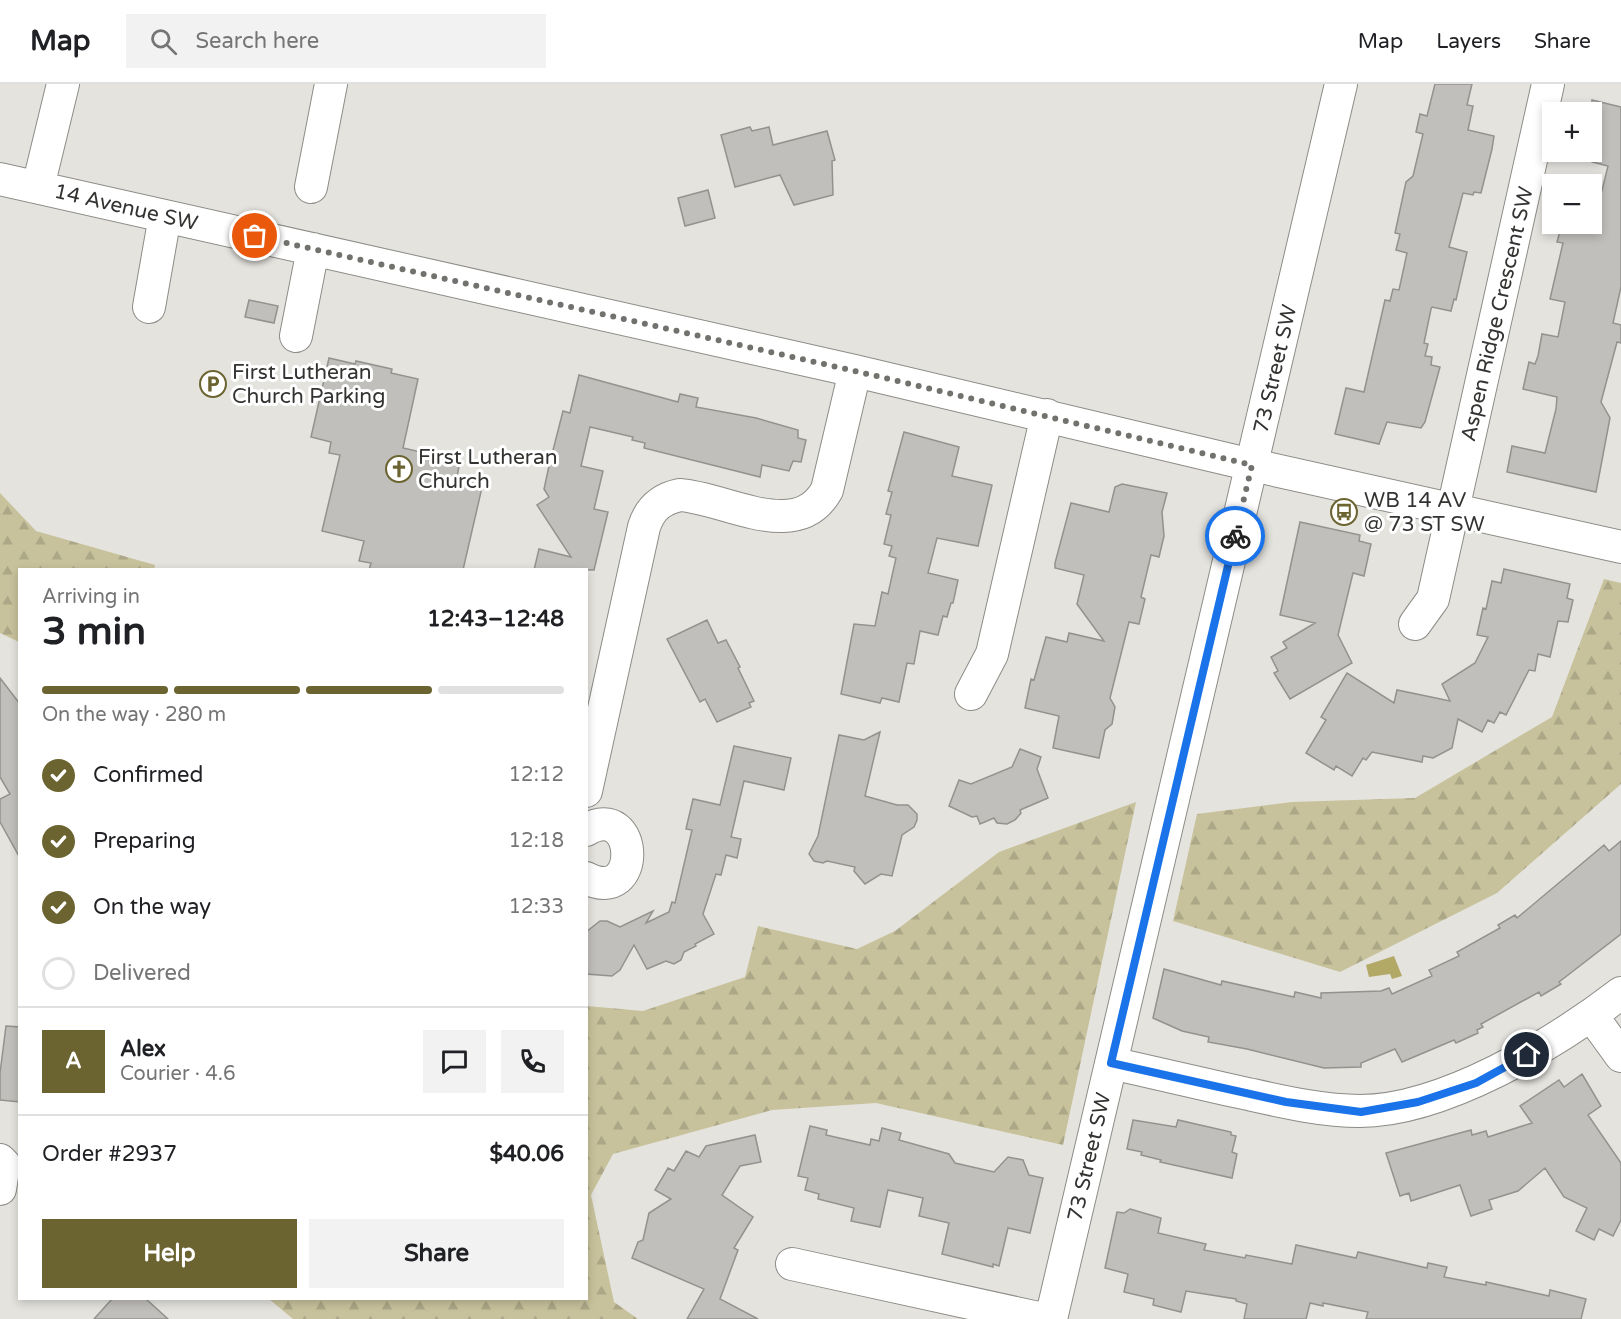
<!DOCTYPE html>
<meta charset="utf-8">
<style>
:root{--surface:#fff;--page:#f2f2f2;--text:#202124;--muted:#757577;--line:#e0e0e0;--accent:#6b6330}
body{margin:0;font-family:"Varela Round",sans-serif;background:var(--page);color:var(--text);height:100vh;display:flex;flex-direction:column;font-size:22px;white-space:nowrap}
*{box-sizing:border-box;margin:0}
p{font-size:20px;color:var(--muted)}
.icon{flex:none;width:33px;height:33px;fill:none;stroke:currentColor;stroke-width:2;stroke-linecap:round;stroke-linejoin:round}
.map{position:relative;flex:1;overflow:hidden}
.side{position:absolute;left:18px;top:484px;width:570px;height:732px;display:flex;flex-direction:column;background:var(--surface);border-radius:0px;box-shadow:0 3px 9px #0003}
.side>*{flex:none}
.controls{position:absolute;left:1542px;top:18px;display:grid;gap:12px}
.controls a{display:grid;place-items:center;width:60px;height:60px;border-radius:0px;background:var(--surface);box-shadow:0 3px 9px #0003;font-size:30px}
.pin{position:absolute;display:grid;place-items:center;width:51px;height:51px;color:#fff;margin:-26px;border:3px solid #fff;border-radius:50%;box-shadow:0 2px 6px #0007}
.courier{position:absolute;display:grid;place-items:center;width:60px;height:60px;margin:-30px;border:4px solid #1a73e8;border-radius:50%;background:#fff;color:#222;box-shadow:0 2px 8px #0007}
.summary em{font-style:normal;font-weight:700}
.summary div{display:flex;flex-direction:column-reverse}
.summary{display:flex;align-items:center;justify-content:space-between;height:102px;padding:0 24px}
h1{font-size:39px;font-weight:700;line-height:45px}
.bar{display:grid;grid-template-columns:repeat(4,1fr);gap:9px 6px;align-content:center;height:72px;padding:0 24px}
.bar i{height:8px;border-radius:4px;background:var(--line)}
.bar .current{background:var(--accent)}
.bar p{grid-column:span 4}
.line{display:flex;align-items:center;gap:15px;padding:0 24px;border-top:2px solid var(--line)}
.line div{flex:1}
.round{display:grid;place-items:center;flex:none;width:63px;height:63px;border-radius:0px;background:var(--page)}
ol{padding:0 24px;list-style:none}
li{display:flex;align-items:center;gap:18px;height:66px}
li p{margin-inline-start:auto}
li .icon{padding:6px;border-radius:50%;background:var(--accent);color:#fff;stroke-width:4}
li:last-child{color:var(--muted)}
li i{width:33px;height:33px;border:3px solid var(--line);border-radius:50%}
.action{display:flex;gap:12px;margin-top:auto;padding:12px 24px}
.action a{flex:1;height:69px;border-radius:0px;background:var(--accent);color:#fff;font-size:24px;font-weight:700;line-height:69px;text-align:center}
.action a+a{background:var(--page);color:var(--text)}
header{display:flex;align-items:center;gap:36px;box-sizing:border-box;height:84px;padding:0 30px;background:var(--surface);border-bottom:2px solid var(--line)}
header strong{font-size:28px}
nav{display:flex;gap:33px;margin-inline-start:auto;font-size:21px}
.search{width:420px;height:54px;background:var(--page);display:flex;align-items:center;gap:15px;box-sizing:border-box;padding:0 21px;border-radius:0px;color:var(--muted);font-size:22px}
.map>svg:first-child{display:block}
.forest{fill:url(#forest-firs)}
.water{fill:#b3a967}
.building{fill:#c0bfbb;stroke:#93928e;stroke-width:1.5}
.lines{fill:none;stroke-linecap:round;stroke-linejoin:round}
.minor-casing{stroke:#8d8c87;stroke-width:34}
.minor{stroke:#fff;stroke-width:32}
.done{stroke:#71716e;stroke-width:6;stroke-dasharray:0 10.8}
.route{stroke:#1a73e8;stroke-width:8}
.labels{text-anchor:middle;stroke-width:6;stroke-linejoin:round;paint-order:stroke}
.street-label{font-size:21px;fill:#333331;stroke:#fff}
.poi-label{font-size:21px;fill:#333331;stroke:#fff;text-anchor:start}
</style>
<header>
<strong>Map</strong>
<div class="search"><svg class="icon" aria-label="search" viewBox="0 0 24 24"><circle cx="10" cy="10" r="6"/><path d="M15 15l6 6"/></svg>Search here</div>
<nav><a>Map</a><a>Layers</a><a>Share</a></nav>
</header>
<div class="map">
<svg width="1621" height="1235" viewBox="0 0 1621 1235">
<defs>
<pattern id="forest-firs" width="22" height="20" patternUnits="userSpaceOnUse" patternTransform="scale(1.5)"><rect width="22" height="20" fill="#c8c29c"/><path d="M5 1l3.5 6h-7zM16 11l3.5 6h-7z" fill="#aca787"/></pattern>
</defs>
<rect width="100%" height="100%" fill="#e4e3de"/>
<path class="forest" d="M 0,409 L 36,447 L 155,481 L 154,486 L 20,486 L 19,558 L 0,549 Z
M 1604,495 L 1621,499 L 1621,700 L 1497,809 L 1340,888 L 1173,837 L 1197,730 L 1292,718 L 1415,714 L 1552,633 Z
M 1136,718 L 1063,1061 L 876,1019 L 772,1026 L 613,1070 L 591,1111 L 614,1218 L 638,1235 L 293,1235 L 269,1215 L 586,1215 L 587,922 L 643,927 L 745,893 L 758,842 L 857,865 L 895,847 L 999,768 Z"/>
<path class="water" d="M 1394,872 L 1402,892 L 1392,895 L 1390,890 L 1369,893 L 1366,881 Z"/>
<path class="building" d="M 1435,0 L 1472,0 L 1467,21 L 1473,22 L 1468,46 L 1494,52 L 1492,65 L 1481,109 L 1474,108 L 1473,111 L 1463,109 L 1449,163 L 1467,168 L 1456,216 L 1454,215 L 1451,227 L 1432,223 L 1431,225 L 1424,259 L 1428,260 L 1425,272 L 1432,273 L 1431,281 L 1440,283 L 1425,338 L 1421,344 L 1387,338 L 1379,360 L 1335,350 L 1346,304 L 1364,308 L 1385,216 L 1390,217 L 1393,205 L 1399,206 L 1407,169 L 1396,166 L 1400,150 L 1395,149 L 1406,98 L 1413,92 L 1423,50 L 1416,48 L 1420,30 L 1427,32 Z
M 1592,16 L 1621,23 L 1621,203 L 1613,239 L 1621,241 L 1621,259 L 1617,258 L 1601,318 L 1610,334 L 1596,408 L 1507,388 L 1512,362 L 1545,369 L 1556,325 L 1557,313 L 1523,305 L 1529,278 L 1535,280 L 1538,272 L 1542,250 L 1558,253 L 1565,218 L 1550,215 L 1563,159 L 1557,158 L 1562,140 L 1592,140 L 1595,127 L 1597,127 L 1608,82 L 1592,78 Z
M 750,43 L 752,47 L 769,43 L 773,61 L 827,47 L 835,76 L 832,77 L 833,111 L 794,121 L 780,91 L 735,103 L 721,51 Z
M 708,106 L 715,134 L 685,142 L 678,114 Z
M 249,216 L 278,222 L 274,239 L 245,233 Z
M 329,274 L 355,280 L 356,277 L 392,285 L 391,289 L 418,295 L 403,364 L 460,377 L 457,393 L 483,399 L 463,486 L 369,486 L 371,479 L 359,477 L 364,457 L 322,447 L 340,371 L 329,369 L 331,358 L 311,353 Z
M 579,291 L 678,318 L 680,310 L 698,314 L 696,323 L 756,334 L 798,346 L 798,354 L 806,356 L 801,378 L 793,377 L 789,387 L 762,381 L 760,393 L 644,364 L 645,359 L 632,356 L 633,353 L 590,343 L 581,382 L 603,387 L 594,425 L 608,428 L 594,486 L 534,486 L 539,465 L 571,473 L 537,421 L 549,413 L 544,405 L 549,382 L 563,327 L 570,329 Z
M 904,348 L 959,363 L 952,392 L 992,401 L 978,462 L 937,454 L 928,489 L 958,496 L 953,519 L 951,519 L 947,533 L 943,532 L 938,551 L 920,547 L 914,580 L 907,579 L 899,618 L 882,614 L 880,619 L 841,610 L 854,540 L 875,542 L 882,508 L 888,510 L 896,474 L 889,472 L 892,462 L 884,460 L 891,431 L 886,430 L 892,408 L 888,407 Z
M 1122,400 L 1167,409 L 1162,428 L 1164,452 L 1159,473 L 1151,471 L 1141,513 L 1145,515 L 1139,540 L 1129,538 L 1110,614 L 1115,623 L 1112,640 L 1105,646 L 1099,674 L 1053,664 L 1059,632 L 1025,624 L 1031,595 L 1034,596 L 1046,553 L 1067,558 L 1069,549 L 1104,557 L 1077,520 L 1084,491 L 1055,484 L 1055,479 L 1071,419 L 1109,428 L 1115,403 Z
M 1300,438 L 1360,451 L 1359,457 L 1371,460 L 1364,492 L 1353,489 L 1338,551 L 1352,579 L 1290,615 L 1274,589 L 1278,587 L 1271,573 L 1287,564 L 1283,558 L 1315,539 L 1280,531 Z
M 1504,485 L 1570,500 L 1567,514 L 1573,516 L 1568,538 L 1558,537 L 1550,573 L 1538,570 L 1535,587 L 1529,586 L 1506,631 L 1500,628 L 1494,639 L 1488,636 L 1482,648 L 1458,635 L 1452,664 L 1433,674 L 1423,672 L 1422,678 L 1372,668 L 1366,676 L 1363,674 L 1352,692 L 1336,682 L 1334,686 L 1306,669 L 1326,636 L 1321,633 L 1347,589 L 1394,619 L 1397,606 L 1450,617 L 1442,600 L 1475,579 L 1488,553 L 1477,551 L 1483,524 L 1486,525 L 1492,497 L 1501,499 Z
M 707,536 L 718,559 L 726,556 L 740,583 L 738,584 L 754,617 L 749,619 L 751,623 L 717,638 L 705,615 L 700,618 L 667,555 Z
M 0,594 L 20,620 L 20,774 L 0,738 L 0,715 L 10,710 L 0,693 Z
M 880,648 L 865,712 L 897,721 L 908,721 L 917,730 L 917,736 L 914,743 L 902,751 L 892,792 L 881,790 L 865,800 L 854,787 L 855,783 L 827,777 L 823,779 L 814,777 L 809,770 L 818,752 L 839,651 L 864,656 Z
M 734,662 L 791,674 L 784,706 L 744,697 L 731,753 L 741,755 L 737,774 L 726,771 L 721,791 L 716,790 L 703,830 L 714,850 L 695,860 L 696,862 L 684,868 L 681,876 L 674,880 L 666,877 L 647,885 L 634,861 L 620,886 L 612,892 L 586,890 L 586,848 L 600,837 L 607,837 L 620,843 L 653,827 L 646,839 L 669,828 L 672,818 L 675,819 L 692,746 L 686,745 L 693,715 L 720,721 Z
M 1020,665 L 1041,673 L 1037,685 L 1048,714 L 1020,726 L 1021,729 L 1015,736 L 1007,740 L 997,739 L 994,734 L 980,740 L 977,732 L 972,733 L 949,722 L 959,696 L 971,700 L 1012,683 Z
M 1621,757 L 1621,850 L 1559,898 L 1561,900 L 1541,912 L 1539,908 L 1481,940 L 1483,943 L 1477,946 L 1478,949 L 1456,959 L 1454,956 L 1402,978 L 1395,965 L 1361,979 L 1361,983 L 1324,984 L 1247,965 L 1208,958 L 1209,953 L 1182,947 L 1153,934 L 1164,885 L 1221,901 L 1222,897 L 1294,913 L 1295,908 L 1321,914 L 1321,909 L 1381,907 L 1389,904 L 1392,910 L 1432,892 L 1429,886 L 1459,872 L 1457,868 L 1500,844 L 1498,841 L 1515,831 L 1517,834 L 1604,761 L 1609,767 Z
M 6,942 L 20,943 L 20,1018 L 0,1016 L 0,989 Z
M 1582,990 L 1601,1022 L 1588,1031 L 1621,1079 L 1621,1136 L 1613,1152 L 1599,1145 L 1594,1156 L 1576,1147 L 1587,1124 L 1564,1113 L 1545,1084 L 1518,1107 L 1489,1116 L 1492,1125 L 1471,1132 L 1460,1101 L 1411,1117 L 1409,1109 L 1400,1112 L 1386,1069 L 1471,1046 L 1472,1051 L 1486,1047 L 1488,1053 L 1532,1039 L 1520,1022 L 1559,996 L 1564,1003 Z
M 1133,1036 L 1176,1043 L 1178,1036 L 1231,1048 L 1231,1051 L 1236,1052 L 1232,1068 L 1237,1070 L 1232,1094 L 1160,1078 L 1161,1076 L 1141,1071 L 1142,1068 L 1127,1065 Z
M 810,1042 L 827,1046 L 826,1051 L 870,1061 L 871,1055 L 879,1057 L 882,1044 L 901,1049 L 899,1056 L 949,1070 L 955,1079 L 994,1088 L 1008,1073 L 1023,1076 L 1029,1091 L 1043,1094 L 1030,1149 L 1008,1144 L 999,1182 L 993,1180 L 993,1183 L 942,1170 L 949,1139 L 919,1132 L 923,1114 L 888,1106 L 880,1143 L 851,1137 L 854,1124 L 818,1115 L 819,1110 L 805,1106 L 808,1094 L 798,1092 Z
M 755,1051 L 761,1078 L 740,1082 L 722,1111 L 753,1133 L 734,1164 L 738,1166 L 720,1215 L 758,1235 L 687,1235 L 704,1205 L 632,1174 L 638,1158 L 643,1156 L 649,1129 L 671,1115 L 655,1106 L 668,1084 L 674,1087 L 686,1067 L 699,1073 L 706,1062 Z
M 1130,1125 L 1161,1134 L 1158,1149 L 1206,1160 L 1204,1166 L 1245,1174 L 1246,1171 L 1292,1180 L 1296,1161 L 1356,1174 L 1358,1168 L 1427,1184 L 1428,1179 L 1447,1183 L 1444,1193 L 1486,1201 L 1486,1198 L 1549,1212 L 1550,1206 L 1586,1215 L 1581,1235 L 1366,1235 L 1368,1228 L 1323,1219 L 1323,1222 L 1310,1219 L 1306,1235 L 1244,1235 L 1247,1220 L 1236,1217 L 1236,1215 L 1186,1207 L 1181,1228 L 1153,1221 L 1154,1215 L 1124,1208 L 1128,1190 L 1105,1184 L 1117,1128 L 1124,1129 Z
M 112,1215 L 146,1215 L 168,1235 L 94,1235 Z"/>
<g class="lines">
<defs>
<path id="minor" d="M 0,95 L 855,287 L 1252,381 L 1621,463
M 38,103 L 63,0
M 311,103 L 331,0
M 149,223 L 165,132
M 296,252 L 313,165
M 1415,540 L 1433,515 L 1548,0
M 971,610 L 992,570 L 1047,331
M 586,707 L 644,443 C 650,424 661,415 680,411 C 726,414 797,460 827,406 L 855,287
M 586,746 C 639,715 643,823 586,794
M 1592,932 L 1621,972
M 1111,979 C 1156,989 1202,1000 1248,1010 C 1284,1018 1323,1027 1360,1027 C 1443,1027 1556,959 1621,909
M 0,1076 L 4,1080 L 0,1105
M 792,1180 L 1043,1235
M 1051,1235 L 1341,0"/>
</defs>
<use href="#minor" class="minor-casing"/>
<use href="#minor" class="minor"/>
</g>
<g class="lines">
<path class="done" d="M 255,152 L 855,287 L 1252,381 L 1235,452"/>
<path class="route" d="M 1235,452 L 1111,979 L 1286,1018 L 1361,1028 L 1418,1018 L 1476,999 L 1527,971"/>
</g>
<defs>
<symbol id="parking-ring" viewBox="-11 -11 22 22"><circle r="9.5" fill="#fff" stroke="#6b6330" stroke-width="1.5"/><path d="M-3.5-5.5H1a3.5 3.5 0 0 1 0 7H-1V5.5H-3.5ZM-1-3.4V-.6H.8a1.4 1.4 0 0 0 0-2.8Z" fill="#6b6330"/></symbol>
<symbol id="church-ring" viewBox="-11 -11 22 22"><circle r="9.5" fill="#fff" stroke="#6b6330" stroke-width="1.5"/><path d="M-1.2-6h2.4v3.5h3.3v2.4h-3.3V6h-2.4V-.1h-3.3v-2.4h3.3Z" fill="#6b6330"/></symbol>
<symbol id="bus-ring" viewBox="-11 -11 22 22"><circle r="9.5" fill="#fff" stroke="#6b6330" stroke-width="1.5"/><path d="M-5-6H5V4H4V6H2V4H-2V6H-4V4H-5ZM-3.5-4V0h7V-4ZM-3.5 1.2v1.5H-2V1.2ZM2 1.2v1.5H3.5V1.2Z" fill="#6b6330"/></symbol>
</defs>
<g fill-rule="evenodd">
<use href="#parking-ring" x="198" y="285" width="30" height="30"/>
<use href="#church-ring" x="384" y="370" width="30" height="30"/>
<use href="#bus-ring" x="1329" y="413" width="30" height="30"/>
</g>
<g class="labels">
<g class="street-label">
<text transform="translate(126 123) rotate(13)" y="7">14 Avenue SW</text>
<text transform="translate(1497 230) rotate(-77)" y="7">Aspen Ridge Crescent SW</text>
<text transform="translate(1275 285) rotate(-77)" y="7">73 Street SW</text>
<text transform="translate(1089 1073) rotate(-77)" y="7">73 Street SW</text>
</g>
<g class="poi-label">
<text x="232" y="295">First Lutheran<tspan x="232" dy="24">Church Parking</tspan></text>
<text x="418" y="380">First Lutheran<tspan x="418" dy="24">Church</tspan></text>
<text x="1364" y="423">WB 14 AV<tspan x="1364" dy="24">@ 73 ST SW</tspan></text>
</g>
</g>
</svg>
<div class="controls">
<a>+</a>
<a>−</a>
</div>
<div class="pin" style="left:255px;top:152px;background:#ea580c"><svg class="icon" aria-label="bag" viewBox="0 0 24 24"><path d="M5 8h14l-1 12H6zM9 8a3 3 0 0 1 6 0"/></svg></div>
<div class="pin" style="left:1527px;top:971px;background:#1f2937"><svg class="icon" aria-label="home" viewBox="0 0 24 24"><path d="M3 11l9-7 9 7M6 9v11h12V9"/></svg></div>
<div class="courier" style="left:1235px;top:452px"><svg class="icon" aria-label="bike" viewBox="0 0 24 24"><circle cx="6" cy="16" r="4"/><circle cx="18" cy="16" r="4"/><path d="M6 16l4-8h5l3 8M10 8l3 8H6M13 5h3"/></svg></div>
<section class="side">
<div class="summary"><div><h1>3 min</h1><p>Arriving in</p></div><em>12:43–12:48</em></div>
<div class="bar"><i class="current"></i><i class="current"></i><i class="current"></i><i></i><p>On the way · 280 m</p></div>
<ol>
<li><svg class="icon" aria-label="check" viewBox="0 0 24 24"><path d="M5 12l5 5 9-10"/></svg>Confirmed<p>12:12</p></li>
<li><svg class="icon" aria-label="check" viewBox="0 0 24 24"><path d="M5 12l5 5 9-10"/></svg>Preparing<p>12:18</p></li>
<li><svg class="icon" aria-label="check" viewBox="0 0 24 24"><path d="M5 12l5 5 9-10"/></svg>On the way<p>12:33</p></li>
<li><i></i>Delivered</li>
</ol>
<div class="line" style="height:108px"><b class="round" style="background:var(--accent);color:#fff">A</b><div><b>Alex</b><p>Courier · 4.6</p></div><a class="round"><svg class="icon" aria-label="chat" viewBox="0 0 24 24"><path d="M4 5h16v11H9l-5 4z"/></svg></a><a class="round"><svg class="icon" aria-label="phone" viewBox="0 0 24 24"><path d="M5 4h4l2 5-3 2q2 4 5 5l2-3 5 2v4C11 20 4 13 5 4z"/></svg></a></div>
<div class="line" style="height:78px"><div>Order #2937</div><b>$40.06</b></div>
<div class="action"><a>Help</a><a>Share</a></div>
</section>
</div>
